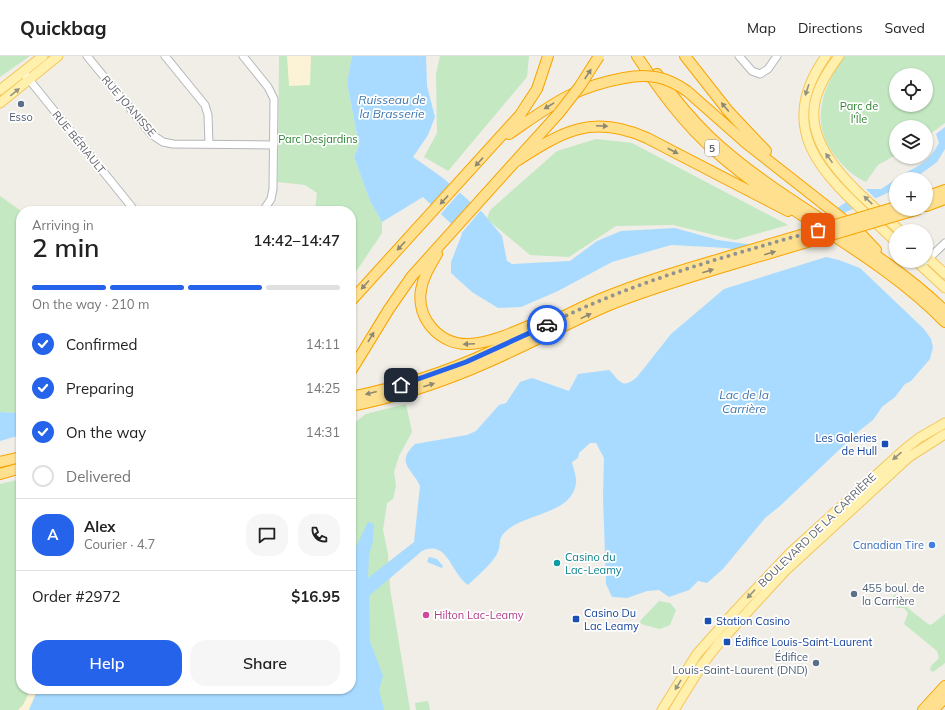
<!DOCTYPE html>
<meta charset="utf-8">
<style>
:root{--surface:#fff;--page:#f6f6f6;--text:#222;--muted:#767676;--line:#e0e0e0;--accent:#2563eb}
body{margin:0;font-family:Mulish,sans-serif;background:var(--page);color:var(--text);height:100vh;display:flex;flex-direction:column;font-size:15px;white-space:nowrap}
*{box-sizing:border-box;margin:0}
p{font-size:13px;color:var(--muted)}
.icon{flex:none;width:22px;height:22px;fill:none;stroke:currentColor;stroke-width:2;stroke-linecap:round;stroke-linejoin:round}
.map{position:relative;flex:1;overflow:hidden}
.side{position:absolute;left:16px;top:150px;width:340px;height:488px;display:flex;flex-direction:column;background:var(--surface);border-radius:16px;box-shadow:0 1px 3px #0004}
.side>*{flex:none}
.buttons{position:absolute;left:889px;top:12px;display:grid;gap:8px}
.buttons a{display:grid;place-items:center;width:44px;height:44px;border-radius:50%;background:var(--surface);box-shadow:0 1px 3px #0004;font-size:20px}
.pin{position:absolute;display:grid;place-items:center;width:34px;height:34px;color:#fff;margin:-17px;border-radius:8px;box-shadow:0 2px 6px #0006}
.courier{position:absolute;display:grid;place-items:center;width:40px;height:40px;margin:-20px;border:3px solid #2563eb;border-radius:50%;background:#fff;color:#222;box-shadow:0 1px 5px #0007}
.summary em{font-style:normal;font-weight:600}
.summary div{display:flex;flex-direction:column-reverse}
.summary{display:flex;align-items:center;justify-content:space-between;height:68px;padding:0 16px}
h1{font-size:26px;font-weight:600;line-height:30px}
.bar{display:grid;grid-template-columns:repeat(4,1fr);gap:6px 4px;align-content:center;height:48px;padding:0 16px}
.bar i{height:5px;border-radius:3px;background:var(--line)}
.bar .selected{background:var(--accent)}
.bar p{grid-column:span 4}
.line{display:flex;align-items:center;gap:10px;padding:0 16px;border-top:1px solid var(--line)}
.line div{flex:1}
.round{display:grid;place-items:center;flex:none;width:42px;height:42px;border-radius:16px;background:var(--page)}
ol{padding:0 16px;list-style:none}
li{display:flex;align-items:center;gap:12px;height:44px}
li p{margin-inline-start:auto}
li .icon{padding:4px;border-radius:50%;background:var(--accent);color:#fff;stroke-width:4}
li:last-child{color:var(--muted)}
li i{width:22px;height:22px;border:2px solid var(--line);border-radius:50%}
.button{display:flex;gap:8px;margin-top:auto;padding:8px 16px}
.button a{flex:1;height:46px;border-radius:16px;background:var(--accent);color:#fff;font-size:16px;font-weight:600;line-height:46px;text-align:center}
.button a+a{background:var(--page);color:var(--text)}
header{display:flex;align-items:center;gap:24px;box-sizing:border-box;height:56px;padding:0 20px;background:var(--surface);border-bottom:1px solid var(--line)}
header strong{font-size:19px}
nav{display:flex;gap:22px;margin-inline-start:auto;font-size:14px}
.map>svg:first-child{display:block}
.green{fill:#c3e8c2;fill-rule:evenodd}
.sand{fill:#fcf2d6}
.water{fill:#a8dbff}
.pier{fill:#f0eee6}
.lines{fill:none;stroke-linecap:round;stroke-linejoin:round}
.minor-casing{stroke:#b4b7bb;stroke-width:9}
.major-casing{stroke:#f5c65a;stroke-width:11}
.highway-casing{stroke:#f7a400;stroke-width:12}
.minor{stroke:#fff;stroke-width:7}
.major{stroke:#fff0ad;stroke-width:9}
.highway{stroke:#ffe08f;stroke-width:10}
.highway-bridge-casing{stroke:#f7a400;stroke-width:12;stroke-linecap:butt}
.highway-bridge{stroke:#ffe08f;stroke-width:10}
.oneway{fill:#8e8873}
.oneway2{fill:#969480}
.done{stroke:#919393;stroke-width:4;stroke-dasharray:0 7.2}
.route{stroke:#2563eb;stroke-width:5}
.service-dot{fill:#5c6f8a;stroke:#fff;stroke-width:1.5}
.transit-dot{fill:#1a4fb4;stroke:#fff;stroke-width:1.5}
.shop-dot{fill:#3f7fe0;stroke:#fff;stroke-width:1.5}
.culture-dot{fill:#0f9aa8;stroke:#fff;stroke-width:1.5}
.hotel-dot{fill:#d1479c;stroke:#fff;stroke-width:1.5}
.labels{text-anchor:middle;stroke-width:3.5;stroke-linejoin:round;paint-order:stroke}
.shield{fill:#fff;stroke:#8e9195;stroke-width:1}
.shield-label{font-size:10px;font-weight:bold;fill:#5e6267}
.street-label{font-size:11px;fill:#5e6267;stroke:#fff}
.park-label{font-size:11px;fill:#318233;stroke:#fff}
.service-label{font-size:11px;fill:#4e5e75;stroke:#fff}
.transit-label{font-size:11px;fill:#164399;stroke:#fff;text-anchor:start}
.shop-label{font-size:11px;fill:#366cbe;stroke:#fff;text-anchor:end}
.culture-label{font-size:11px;fill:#0d838f;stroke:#fff;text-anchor:start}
.hotel-label{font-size:11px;fill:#b23c85;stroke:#fff;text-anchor:start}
.water-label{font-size:12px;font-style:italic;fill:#3d76ac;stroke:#fff}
</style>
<header>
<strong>Quickbag</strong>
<nav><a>Map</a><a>Directions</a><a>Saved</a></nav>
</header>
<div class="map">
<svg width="945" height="654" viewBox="0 0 945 654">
<rect width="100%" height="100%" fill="#f0eee6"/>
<path class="green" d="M 0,0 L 30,0 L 0,21 Z
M 279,0 L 352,0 L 347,27 L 359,89 L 354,101 L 370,145 L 382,166 L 382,177 L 351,223 L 351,155 L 315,155 L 317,137 L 305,129 L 278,126 Z
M 440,0 L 529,0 L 527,21 L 448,115 L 424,101 L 437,77 L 436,18 Z
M 845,0 L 945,0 L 945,67 L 926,81 L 926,71 L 896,71 L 896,99 L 878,109 L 866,126 C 855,121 848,115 840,106 C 808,71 820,34 845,0 ZM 896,19 L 926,19 L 926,49 L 896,49 Z
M 596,83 L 632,87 L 788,169 L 735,184 L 673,169 L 616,170 L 569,201 L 530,199 L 487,163 L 490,154 L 557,95 Z
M 0,140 L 21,155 L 21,357 L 0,356 Z
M 406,348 L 412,376 L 399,400 L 394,416 L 396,430 L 393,443 L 387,447 L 383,474 L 388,498 L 390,532 L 410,654 L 0,654 L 0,428 L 21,423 L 21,633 L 351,633 L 351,369 L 366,358 Z
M 895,538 L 909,553 L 928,568 L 931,569 L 945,558 L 945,607 L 933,616 L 930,614 L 931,610 L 939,602 L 937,595 L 904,568 L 908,557 L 904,552 L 896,552 L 893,541 Z
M 659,545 L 670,547 L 676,554 L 670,569 L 660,573 L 641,568 L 640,565 Z
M 428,645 L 430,654 L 416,654 L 415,647 Z"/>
<path class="sand" d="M 287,0 L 311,0 L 310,29 L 289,30 Z
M 31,633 L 38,633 L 29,654 L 18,654 L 23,649 Z"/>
<path class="water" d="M 352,0 L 426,0 L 427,30 L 435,61 L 428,79 L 413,101 L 443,122 L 483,157 L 502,180 L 507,205 L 512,208 L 570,205 L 597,185 L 621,175 L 675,172 L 718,184 L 754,189 L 804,174 L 866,133 L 881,133 L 896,123 L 896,133 L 844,157 L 804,182 L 749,197 L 727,192 L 671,189 L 612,206 L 558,235 L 521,251 L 498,252 L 472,236 L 451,217 L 451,206 L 462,178 L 423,141 L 382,166 L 370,145 L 354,101 L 359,89 L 347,27 Z
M 945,71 L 945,93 L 937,106 L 914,123 L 896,123 C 916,109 926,111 939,87 L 936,78 Z
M 826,201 L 839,204 L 860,212 L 924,273 L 931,283 L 933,291 L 930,303 L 911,325 L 905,328 L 895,341 L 882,351 L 873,364 L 859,375 L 780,450 L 765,462 L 723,513 L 707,527 L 698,525 L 689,534 L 669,541 L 659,534 L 647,535 L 627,542 L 612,541 L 606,528 L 603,440 L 604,402 L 596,387 L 590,387 L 579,397 L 578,402 L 572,406 C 573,412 577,421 576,427 C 572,459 523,457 505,476 C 497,484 502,489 497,498 C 491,509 477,520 468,529 C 451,518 448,483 422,495 L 369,540 L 370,585 L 383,620 L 379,634 L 384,654 L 29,654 L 38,633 L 351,633 L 351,501 L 368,466 L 374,468 L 373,485 L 369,499 L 368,522 L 414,486 L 420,430 C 414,414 394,408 415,388 L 467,379 L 476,375 L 499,349 L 506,347 L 520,326 L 532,322 L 569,335 L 578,318 L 609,314 C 620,325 622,334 637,321 L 671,278 L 724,233 Z
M 0,356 L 21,357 L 21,379 L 0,385 Z
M 429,501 L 437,503 L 443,510 L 442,512 L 427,506 Z"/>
<path class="pier" d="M 452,127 L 461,135 L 439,160 L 430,151 Z
M 865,132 L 878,145 L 855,154 L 845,145 Z
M 474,146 L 482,153 L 460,179 L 451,171 Z"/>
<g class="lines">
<defs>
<path id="minor" d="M 87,0 L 151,78 L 163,86 L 173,88 L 274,89
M 165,0 L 205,49 L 208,59 L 209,88
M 243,0 L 268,31 L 274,43 L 273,133 L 271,143 L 263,155
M 739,0 L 752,15 L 760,18 L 768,13 L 777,0
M 23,16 L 135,155
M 926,205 L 945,187"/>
<path id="major" d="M 826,0 C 766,84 840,131 896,186
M 839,0 C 829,14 819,28 815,46 C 804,98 867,143 900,175
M 0,34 L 43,0
M 0,47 L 58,0
M 926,200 L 945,218
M 916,205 L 945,232
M 662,654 L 697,598 L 737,553 L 791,496 L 905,393 L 919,382 L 945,367
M 674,654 L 702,609 L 719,587 L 785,515 L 909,401 L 945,378"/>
<path id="highway" d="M 637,0 C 660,35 684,68 716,96 C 787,159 878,197 945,266
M 685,0 L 729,56 L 766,95
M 657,18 C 673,41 690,62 710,81 C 781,148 875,187 945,255
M 687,35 L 746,87 L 858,175 L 876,194
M 509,78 C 550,50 573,31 624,22
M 515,106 C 562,76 591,57 647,82 L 788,155
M 926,141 L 945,134
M 926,150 L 945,143
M 437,198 C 430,210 423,221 421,234 C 416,263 440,289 469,288 C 493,287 517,274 539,266
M 351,245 L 520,59 L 537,33 L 548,0
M 351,315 L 389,253 L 412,220 L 559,57
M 351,341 C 400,331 447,316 492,295 C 528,279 562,260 598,244 C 641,226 686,213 730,200
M 351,350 C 397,341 443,326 486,307 C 527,289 566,268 607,250 C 648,233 690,221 733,208
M 0,406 L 21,401
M 0,418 L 21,412
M 923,654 L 945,630
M 933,654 L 945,642"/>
</defs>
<use href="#minor" class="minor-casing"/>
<use href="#major" class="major-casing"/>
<use href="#highway" class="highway-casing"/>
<use href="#minor" class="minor"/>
<use href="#major" class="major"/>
<use href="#highway" class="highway"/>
<defs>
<path id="highway-bridge" d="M 624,22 C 649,17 667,21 687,35
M 559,57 L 580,30 L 599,0
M 730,200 L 896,151
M 733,208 L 919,153"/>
</defs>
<use href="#highway-bridge" class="highway-bridge-casing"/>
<use href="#highway-bridge" class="highway-bridge"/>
</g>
<defs><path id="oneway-solid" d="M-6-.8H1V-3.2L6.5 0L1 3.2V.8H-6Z"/></defs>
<g class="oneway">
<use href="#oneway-solid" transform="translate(588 18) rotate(-57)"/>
<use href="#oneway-solid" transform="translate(549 50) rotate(149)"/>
<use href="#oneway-solid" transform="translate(725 51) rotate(-130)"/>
<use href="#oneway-solid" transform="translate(602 70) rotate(2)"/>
<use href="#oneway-solid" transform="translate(673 95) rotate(28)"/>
<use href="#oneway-solid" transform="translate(479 106) rotate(133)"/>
<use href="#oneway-solid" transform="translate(444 144) rotate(133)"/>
<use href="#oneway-solid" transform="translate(401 190) rotate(133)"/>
<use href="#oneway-solid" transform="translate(770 197) rotate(-16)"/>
<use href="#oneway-solid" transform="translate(708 215) rotate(-17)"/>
<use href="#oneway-solid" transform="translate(365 229) rotate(132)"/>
<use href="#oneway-solid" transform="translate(586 260) rotate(-26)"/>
<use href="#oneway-solid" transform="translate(371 281) rotate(-59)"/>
<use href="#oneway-solid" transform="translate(469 288) rotate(177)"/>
<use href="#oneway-solid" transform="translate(429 329) rotate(-18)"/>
<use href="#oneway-solid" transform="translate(371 337) rotate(166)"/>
</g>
<g class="oneway2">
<use href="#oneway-solid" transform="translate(807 34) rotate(108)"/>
<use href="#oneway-solid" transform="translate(15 36) rotate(-39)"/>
<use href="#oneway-solid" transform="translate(829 102) rotate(-126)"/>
<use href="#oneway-solid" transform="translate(868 144) rotate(-136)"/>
<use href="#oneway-solid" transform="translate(897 400) rotate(139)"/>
<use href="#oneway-solid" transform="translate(751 538) rotate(133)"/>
<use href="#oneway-solid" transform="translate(678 629) rotate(121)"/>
</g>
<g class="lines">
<path class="done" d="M 547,269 C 634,225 724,201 818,174"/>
<path class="route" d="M 401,329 L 466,306 L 547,269"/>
</g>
<g class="service-dot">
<circle cx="21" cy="48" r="4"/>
<circle cx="854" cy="538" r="4"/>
<circle cx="816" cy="607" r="4"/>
</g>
<g class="transit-dot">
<rect x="881" y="384" width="8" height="8" rx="2"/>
<rect x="572" y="559" width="8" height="8" rx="2"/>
<rect x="704" y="561" width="8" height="8" rx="2"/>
<rect x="723" y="582" width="8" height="8" rx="2"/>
</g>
<circle class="shop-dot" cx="932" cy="489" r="4"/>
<circle class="culture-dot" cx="557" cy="507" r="4"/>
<circle class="hotel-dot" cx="426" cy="559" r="4"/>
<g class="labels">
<rect class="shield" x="705" y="84" width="14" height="16" rx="3"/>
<g class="shield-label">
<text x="712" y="96">5</text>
</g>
<g class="street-label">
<text transform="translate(129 50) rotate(49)" y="4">RUE JOANISSE</text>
<text transform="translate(79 86) rotate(51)" y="4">RUE BÉRIAULT</text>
<text transform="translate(817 474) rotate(-44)" y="4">BOULEVARD DE LA CARRIÈRE</text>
</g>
<g class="park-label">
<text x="859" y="54">Parc de<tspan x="859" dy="13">l'Île</tspan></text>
<text x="318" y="87">Parc Desjardins</text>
</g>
<g class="service-label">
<text x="21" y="65">Esso</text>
<text x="862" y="536" text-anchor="start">455 boul. de<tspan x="862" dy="13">la Carrière</tspan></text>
<text x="808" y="605" text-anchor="end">Édifice<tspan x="808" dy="13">Louis-Saint-Laurent (DND)</tspan></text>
</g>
<g class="transit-label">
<text x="877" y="386" text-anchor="end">Les Galeries<tspan x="877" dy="13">de Hull</tspan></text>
<text x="584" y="561">Casino Du<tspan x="584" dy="13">Lac Leamy</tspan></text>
<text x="716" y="569">Station Casino</text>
<text x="735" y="590">Édifice Louis-Saint-Laurent</text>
</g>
<g class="shop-label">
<text x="924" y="493">Canadian Tire</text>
</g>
<g class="culture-label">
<text x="565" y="505">Casino du<tspan x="565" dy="13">Lac-Leamy</tspan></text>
</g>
<g class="hotel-label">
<text x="434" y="563">Hilton Lac-Leamy</text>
</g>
<g class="water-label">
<text x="392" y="48">Ruisseau de<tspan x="392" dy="14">la Brasserie</tspan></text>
<text x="744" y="343">Lac de la<tspan x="744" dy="14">Carrière</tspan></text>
</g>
</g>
</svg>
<div class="buttons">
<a><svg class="icon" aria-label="locate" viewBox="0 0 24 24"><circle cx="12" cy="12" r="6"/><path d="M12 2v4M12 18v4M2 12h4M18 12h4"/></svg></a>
<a><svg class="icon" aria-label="layers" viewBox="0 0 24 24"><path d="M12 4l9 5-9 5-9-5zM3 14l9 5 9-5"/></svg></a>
<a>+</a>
<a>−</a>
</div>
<div class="pin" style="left:818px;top:174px;background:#ea580c"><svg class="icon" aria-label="bag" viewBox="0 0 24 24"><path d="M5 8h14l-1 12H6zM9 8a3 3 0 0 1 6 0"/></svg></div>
<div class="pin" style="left:401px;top:329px;background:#1f2937"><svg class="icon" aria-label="home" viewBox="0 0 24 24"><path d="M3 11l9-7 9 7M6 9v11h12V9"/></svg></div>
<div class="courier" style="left:547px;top:269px"><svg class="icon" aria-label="car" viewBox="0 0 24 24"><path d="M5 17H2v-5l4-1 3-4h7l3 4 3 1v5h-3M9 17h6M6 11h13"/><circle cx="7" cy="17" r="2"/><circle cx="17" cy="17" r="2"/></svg></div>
<section class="side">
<div class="summary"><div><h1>2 min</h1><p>Arriving in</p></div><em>14:42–14:47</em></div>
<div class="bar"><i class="selected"></i><i class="selected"></i><i class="selected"></i><i></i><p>On the way · 210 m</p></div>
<ol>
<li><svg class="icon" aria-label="check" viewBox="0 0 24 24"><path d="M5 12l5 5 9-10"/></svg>Confirmed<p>14:11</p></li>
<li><svg class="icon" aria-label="check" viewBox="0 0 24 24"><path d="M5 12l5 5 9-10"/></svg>Preparing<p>14:25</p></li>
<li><svg class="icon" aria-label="check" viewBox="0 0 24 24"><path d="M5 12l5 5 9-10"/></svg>On the way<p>14:31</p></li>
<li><i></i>Delivered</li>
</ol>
<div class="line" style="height:72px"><b class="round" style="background:var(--accent);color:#fff">A</b><div><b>Alex</b><p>Courier · 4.7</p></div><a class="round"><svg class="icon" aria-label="chat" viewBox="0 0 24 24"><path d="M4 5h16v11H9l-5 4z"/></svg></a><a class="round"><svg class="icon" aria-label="phone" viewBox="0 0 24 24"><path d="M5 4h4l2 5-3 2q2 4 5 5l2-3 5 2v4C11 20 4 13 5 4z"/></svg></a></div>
<div class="line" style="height:52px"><div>Order #2972</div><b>$16.95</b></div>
<div class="button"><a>Help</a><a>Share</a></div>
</section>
</div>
